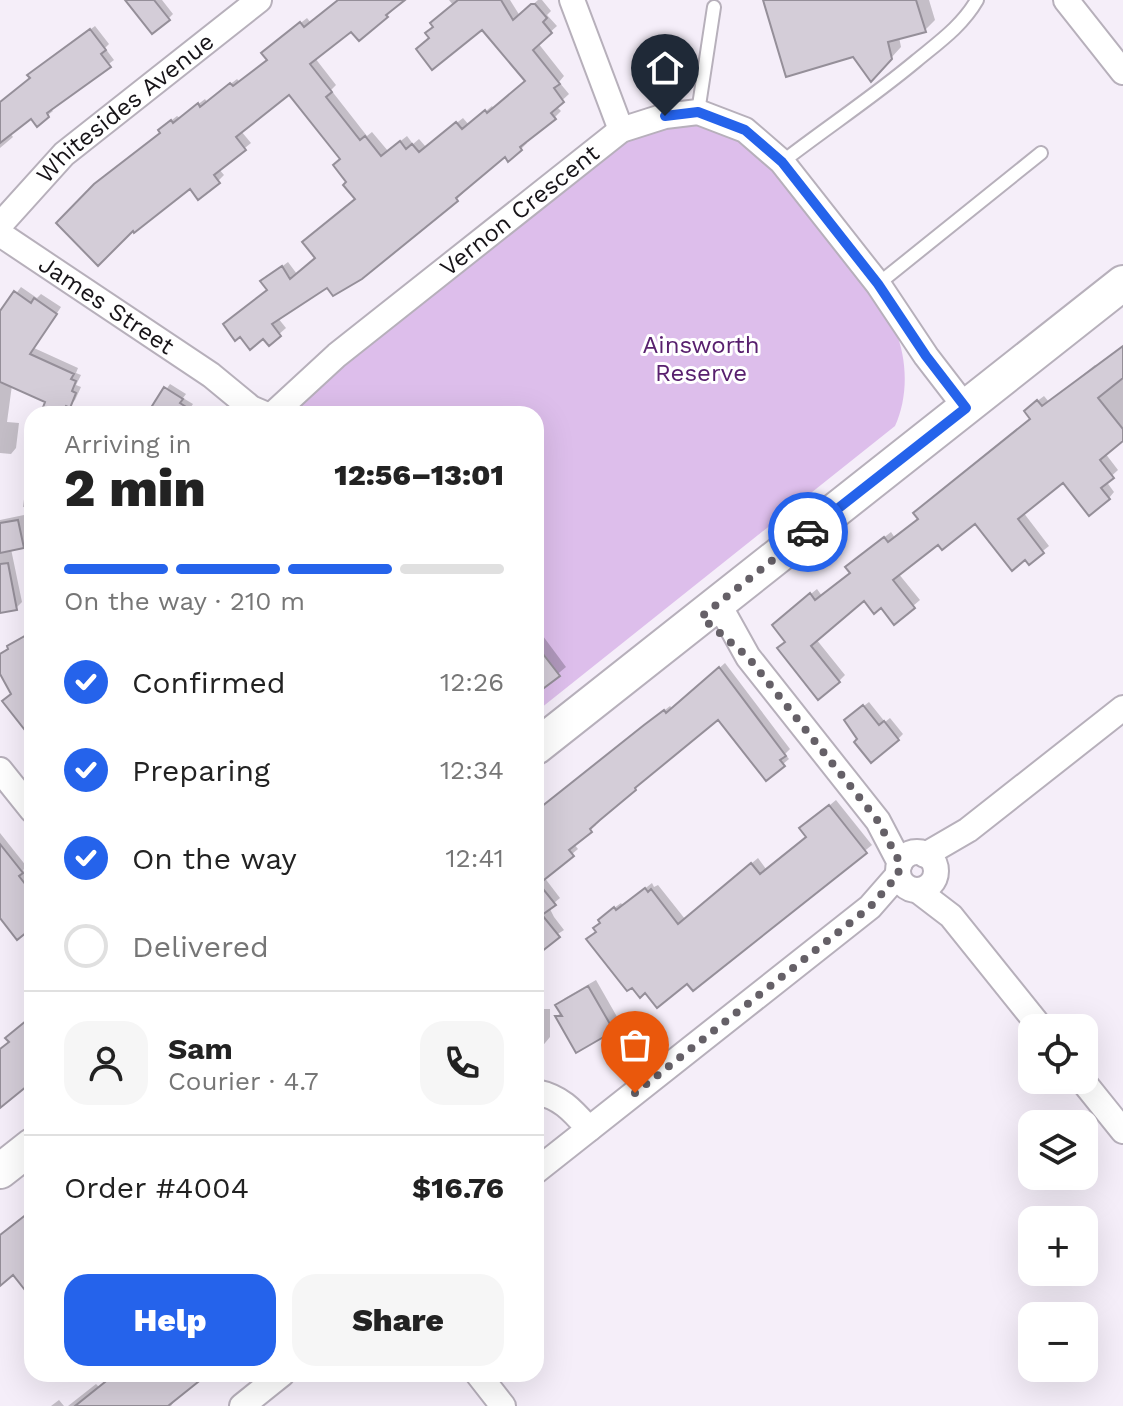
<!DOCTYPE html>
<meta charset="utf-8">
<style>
:root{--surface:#fff;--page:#f6f6f6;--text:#222;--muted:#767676;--line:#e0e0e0;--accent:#2563eb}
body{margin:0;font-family:"Work Sans",sans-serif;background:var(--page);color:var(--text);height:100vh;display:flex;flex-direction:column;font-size:30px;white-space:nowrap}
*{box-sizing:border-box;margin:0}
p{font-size:26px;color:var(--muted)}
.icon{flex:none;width:44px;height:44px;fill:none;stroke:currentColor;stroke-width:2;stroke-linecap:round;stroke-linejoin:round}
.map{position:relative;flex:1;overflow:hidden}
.panel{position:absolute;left:24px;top:406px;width:520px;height:976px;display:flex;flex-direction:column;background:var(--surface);border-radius:24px;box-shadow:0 8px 32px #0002}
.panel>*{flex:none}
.fabs{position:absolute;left:1018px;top:1014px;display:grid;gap:16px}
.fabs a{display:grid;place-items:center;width:80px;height:80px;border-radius:16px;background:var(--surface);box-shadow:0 8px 32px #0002;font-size:40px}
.pin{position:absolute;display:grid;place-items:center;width:68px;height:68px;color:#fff;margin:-82px -34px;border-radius:50% 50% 50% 0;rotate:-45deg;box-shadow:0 0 8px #0007}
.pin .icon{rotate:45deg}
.courier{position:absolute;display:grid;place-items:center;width:80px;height:80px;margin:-40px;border:6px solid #2563eb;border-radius:50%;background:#fff;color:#222;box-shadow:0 2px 10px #0007}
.head em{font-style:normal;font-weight:800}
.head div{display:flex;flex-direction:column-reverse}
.head{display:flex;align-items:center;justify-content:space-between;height:136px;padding:0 40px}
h1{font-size:52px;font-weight:800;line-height:60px}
.bar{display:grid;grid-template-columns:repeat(4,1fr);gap:12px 8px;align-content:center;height:96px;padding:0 40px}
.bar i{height:10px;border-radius:6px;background:var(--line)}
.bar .current{background:var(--accent)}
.bar p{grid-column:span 4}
.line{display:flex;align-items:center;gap:20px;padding:0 40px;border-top:2px solid var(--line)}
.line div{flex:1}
.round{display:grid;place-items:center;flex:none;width:84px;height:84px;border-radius:24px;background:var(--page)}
ol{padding:0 40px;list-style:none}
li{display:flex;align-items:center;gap:24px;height:88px}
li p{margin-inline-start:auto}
li .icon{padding:8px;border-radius:50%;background:var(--accent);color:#fff;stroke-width:4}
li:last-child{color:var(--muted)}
li i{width:44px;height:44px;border:4px solid var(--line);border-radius:50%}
.action{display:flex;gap:16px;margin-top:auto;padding:16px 40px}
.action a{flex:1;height:92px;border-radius:24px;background:var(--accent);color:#fff;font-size:32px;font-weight:800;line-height:92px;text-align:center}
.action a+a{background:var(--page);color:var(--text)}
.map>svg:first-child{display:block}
.green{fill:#ddbeeb}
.shadow{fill:#0003}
.building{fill:#d4cdd8;stroke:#958f99;stroke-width:2}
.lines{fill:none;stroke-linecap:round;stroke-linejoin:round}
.lane-casing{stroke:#b7b0bb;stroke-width:16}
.street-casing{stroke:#b7b0bb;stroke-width:28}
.secondary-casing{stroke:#b7b0bb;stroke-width:38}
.lane{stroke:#fff;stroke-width:12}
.street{stroke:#fff;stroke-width:24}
.secondary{stroke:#fff;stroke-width:34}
.done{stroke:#656067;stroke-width:8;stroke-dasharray:0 14.4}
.route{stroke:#2563eb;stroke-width:10}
.labels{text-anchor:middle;stroke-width:6;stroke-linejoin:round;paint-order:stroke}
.street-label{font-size:24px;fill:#171418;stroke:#fff}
.park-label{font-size:24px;fill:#58206e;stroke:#fff}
</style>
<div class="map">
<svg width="1123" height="1406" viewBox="0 0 1123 1406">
<rect width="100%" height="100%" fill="#f5eef9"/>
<path class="green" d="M 693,124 C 711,128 729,133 745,143 C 779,163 802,205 826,235 C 849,265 879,295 895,330 C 908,360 908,398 895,426 L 536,712 L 536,414 L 280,414 L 626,142 L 655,129 Z"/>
<path class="shadow" d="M 128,0 L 162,0 L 173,14 L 169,18 Z
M 340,0 L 401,0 L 391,8 L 393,10 L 387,16 L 359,38 L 351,29 L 315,58 L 336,85 L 331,90 L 367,136 L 372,132 L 388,151 L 407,136 L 413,144 L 419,139 L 426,147 L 463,118 L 469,125 L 492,106 L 494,109 L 527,81 L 482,28 L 431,38 L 453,5 L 449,0 L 510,0 L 520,16 L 538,0 L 542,0 L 551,11 L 547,15 L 557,26 L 538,43 L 564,76 L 559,82 L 569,94 L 556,106 L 561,111 L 555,117 L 525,141 L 527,143 L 521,149 L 505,155 L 461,191 L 463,193 L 457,199 L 278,318 L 286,328 L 269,343 L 269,290 L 263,281 L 288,262 L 297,274 L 318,258 L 357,198 L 342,159 L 290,92 L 241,131 L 251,143 L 219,169 L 224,175 L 218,181 L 162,132 L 167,124 L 177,116 L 180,118 L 205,99 L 207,102 L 237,79 L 240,82 L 269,60 L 270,47 L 307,18 L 311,23 Z
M 765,0 L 929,0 L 935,20 L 925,30 L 899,37 L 901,47 L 881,69 Z
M 95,26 L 109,44 L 105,48 L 114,60 L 50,108 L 53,111 L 48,115 L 31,116 L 10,133 L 13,137 L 0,148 L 0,103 L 32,78 L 35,71 Z
M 21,287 L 37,298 L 41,294 L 61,307 L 34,348 L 78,368 L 76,373 L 81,375 L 76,385 L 81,387 L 75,400 L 61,414 L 57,414 L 48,401 L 12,385 L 7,422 L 19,423 L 16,448 L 11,454 L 0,453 L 0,315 Z
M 1123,347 L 1123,439 L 1105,453 L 1118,470 L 1106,481 L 1114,492 L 1109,498 L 1063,480 L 1023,512 L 1049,546 L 1029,562 L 975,521 L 938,542 L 898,573 L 920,600 L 894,622 L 881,605 L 865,598 L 816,639 L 845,675 L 839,681 L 787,641 L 780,619 L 817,589 L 822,596 L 852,572 L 854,561 L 891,532 L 895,538 L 920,518 L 1032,419 L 1032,405 L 1044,396 L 1049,402 L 1095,365 L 1098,367 Z
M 170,384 L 186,394 L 183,398 L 193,404 L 189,410 L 196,414 L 149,414 Z
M 32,464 L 32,508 L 23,507 L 28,468 Z
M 24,515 L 29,541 L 23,546 L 11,549 L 22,602 L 16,608 L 0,611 L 0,520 Z
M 540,632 L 566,667 L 536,692 L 536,635 Z
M 725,663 L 790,749 L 785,754 L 789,759 L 783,764 L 719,717 L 595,822 L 596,825 L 574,844 L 578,849 L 544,877 L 560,898 L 549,907 L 554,917 L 564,930 L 536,948 L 536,812 L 652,720 L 670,706 L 673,709 Z
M 869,702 L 885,722 L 890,718 L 903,734 L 898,739 L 860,739 L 852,715 Z
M 836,800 L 872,845 L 693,988 L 687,981 L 646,991 L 598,931 L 606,914 L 621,903 L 623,906 L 652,883 L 654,887 L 658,885 L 685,919 L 758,858 L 766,869 L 808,837 L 808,823 Z
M 0,833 L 27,867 L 23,870 L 32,882 L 32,926 L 0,915 Z
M 596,980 L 620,1022 L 613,1029 L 577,1050 L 557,1016 L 562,1012 L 558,1005 L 565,998 Z
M 536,1009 L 550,1009 L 550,1037 L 540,1049 L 536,1049 Z
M 116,1374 L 205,1374 L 171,1401 L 173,1403 L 171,1406 L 68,1406 L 96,1384 L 99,1387 Z
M 59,1400 L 64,1406 L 51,1406 Z"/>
<path class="building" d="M 125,0 L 154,0 L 170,20 L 152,34 Z
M 338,0 L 405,0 L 386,15 L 388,17 L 359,41 L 351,32 L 310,64 L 332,92 L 326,97 L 360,140 L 365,136 L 381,156 L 400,141 L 406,149 L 412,144 L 419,152 L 456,122 L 462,129 L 485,110 L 487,113 L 525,81 L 482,30 L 432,70 L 416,49 L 429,38 L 425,33 L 433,27 L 430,23 L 458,0 L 501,0 L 513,20 L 531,4 L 535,4 L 547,18 L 543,22 L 552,33 L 533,50 L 560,84 L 554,88 L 564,102 L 551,113 L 556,119 L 520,147 L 522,150 L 508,162 L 505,157 L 456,198 L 458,201 L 362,279 L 333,296 L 327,288 L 272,324 L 281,336 L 269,346 L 263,339 L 250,350 L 240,337 L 235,341 L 223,324 L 267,290 L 260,281 L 282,266 L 290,279 L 315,258 L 302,242 L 355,199 L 343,185 L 346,182 L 333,165 L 340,159 L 289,95 L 236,137 L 246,150 L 214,175 L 220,183 L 198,200 L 190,189 L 134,233 L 133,231 L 98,266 L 56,223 L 94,184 L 160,133 L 158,130 L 171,120 L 173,123 L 198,103 L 200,107 L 230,83 L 233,86 L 267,60 L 261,53 L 300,22 L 304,27 Z
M 763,0 L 916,0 L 926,32 L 888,42 L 892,59 L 871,82 L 853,57 L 786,77 Z
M 90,29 L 106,50 L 101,54 L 111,67 L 47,113 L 49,117 L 37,127 L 31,119 L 0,143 L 0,102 L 30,78 L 27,75 Z
M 14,291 L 31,303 L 34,298 L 57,314 L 30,354 L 74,374 L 71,379 L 76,381 L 72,391 L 76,393 L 70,408 L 66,406 L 62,414 L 52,414 L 42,410 L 45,402 L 0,382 L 0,311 Z
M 1123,346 L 1123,378 L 1098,398 L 1123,429 L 1123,441 L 1100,460 L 1114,478 L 1101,488 L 1110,499 L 1089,516 L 1063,483 L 1018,519 L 1044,553 L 1029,565 L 1025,560 L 1012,571 L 975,524 L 942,550 L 938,545 L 893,580 L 915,608 L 894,625 L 881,608 L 874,614 L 864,601 L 811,646 L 840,682 L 818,700 L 777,648 L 785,642 L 772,625 L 810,593 L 815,600 L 850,573 L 845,567 L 884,537 L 888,542 L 918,519 L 913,513 L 1030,419 L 1024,411 L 1037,400 L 1042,406 Z
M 164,387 L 183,399 L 180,403 L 197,414 L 147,414 Z
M 18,520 L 24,548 L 0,553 L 0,523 Z
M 8,563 L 17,610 L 0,613 L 0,564 Z
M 32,632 L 32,739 L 2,701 L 11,694 L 0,674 L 0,654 L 8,649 L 7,646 Z
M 536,645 L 560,676 L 536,694 Z
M 719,667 L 786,756 L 780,760 L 785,766 L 766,781 L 718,720 L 635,788 L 636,790 L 600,820 L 590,829 L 592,832 L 569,850 L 574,856 L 539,884 L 556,905 L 542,915 L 560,937 L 536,956 L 536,811 L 644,725 L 664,710 L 666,713 Z
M 863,705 L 879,725 L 884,721 L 899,740 L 871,763 L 854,742 L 857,739 L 844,720 Z
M 829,805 L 867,853 L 693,991 L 687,984 L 657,1008 L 645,993 L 640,998 L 632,988 L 627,991 L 586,939 L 596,932 L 593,928 L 600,923 L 598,920 L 614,907 L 616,910 L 645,888 L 648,892 L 651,889 L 678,924 L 751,863 L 760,874 L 806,837 L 799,828 Z
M 0,844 L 23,873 L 19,876 L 32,893 L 32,928 L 17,940 L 0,918 Z
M 588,986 L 614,1031 L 576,1053 L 555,1016 L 562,1016 L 555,1005 Z
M 32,1016 L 32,1082 L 0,1108 L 0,1049 L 9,1042 L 5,1038 Z
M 32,1210 L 32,1299 L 13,1275 L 0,1286 L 0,1235 Z
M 115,1374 L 208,1374 L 168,1406 L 75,1406 Z"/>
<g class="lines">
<defs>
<path id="lane" d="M 698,112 L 714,7
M 782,162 C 826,128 873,97 916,61 C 939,42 962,26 977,0
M 878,284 L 1041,153"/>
<g id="street">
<path d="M 572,0 L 621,130"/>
<path d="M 1066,0 L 1123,72"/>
<path id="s1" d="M 0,225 L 64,154 L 259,0"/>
<path id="s2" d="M 0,234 L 211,375 L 251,408 L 265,414"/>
<path id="s3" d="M 273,414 L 337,355 L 621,130 L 665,116 L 698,112 L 745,130 L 782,162 L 878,284 L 926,356 L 966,408"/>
<path d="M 718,603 L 748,657 L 878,821 L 900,863"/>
<path d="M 0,770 L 32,810"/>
<circle cx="917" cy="871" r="19"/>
<path d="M 925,855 L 968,830 L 1123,708"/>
<path d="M 917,890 L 951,916 L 1041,1028"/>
<path d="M 1082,1080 L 1123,1131"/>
<path d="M 536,1092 C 561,1097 572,1110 589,1129"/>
<path d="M 536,1171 L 870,907 L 898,875"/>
<path d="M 478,1374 L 503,1406"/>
<path d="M 242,1406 L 282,1374"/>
</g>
<path id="secondary" d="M 536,747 L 1123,283
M 0,1171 L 32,1146"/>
</defs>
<use href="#lane" class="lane-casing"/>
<use href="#street" class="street-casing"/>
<use href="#secondary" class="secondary-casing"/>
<use href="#lane" class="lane"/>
<use href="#street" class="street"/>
<use href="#secondary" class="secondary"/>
</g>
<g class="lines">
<path class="done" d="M 635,1093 L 870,907 L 898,875 L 900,863 L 878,821 L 748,657 L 701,617 L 808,532"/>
<path class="route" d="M 665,116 L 698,112 L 745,130 L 782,162 L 878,284 L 926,356 L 966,408 L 808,532"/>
</g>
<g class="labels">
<g class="street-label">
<text dy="8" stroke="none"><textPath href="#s1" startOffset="172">Whitesides Avenue</textPath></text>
<text dy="8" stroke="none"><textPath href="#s3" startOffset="320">Vernon Crescent</textPath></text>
<text dy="8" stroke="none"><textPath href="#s2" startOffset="128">James Street</textPath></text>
</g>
<g class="park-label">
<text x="701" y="353">Ainsworth<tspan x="701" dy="28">Reserve</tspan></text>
</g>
</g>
</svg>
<div class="fabs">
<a><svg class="icon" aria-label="locate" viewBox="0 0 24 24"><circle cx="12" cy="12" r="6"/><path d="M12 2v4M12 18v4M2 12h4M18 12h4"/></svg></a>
<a><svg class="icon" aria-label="layers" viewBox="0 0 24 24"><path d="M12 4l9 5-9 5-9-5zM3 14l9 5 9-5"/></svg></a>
<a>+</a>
<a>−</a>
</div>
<div class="pin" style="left:635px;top:1093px;background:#ea580c"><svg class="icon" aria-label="bag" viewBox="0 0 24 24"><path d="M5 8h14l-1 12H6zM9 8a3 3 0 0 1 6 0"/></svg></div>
<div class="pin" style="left:665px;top:116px;background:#1f2937"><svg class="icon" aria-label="home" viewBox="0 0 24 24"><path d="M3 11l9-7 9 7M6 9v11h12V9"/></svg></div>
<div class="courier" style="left:808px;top:532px"><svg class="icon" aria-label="car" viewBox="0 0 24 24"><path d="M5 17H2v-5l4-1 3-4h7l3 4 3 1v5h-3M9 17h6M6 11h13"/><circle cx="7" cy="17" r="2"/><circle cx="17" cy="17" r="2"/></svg></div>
<section class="panel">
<div class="head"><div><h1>2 min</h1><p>Arriving in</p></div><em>12:56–13:01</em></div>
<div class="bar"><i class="current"></i><i class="current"></i><i class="current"></i><i></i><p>On the way · 210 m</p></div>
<ol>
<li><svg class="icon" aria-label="check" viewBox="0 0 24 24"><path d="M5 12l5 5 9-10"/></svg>Confirmed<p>12:26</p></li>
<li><svg class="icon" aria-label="check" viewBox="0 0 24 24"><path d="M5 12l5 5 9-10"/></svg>Preparing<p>12:34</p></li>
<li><svg class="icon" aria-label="check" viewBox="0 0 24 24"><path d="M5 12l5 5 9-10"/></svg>On the way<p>12:41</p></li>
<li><i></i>Delivered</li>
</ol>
<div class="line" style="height:144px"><a class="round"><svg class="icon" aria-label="person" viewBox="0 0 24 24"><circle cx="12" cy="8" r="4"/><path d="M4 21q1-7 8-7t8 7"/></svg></a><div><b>Sam</b><p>Courier · 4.7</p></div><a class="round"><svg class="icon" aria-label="phone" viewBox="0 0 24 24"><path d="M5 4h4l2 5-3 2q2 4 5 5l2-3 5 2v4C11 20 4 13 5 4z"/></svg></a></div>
<div class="line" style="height:104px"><div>Order #4004</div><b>$16.76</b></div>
<div class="action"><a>Help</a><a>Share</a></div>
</section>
</div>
